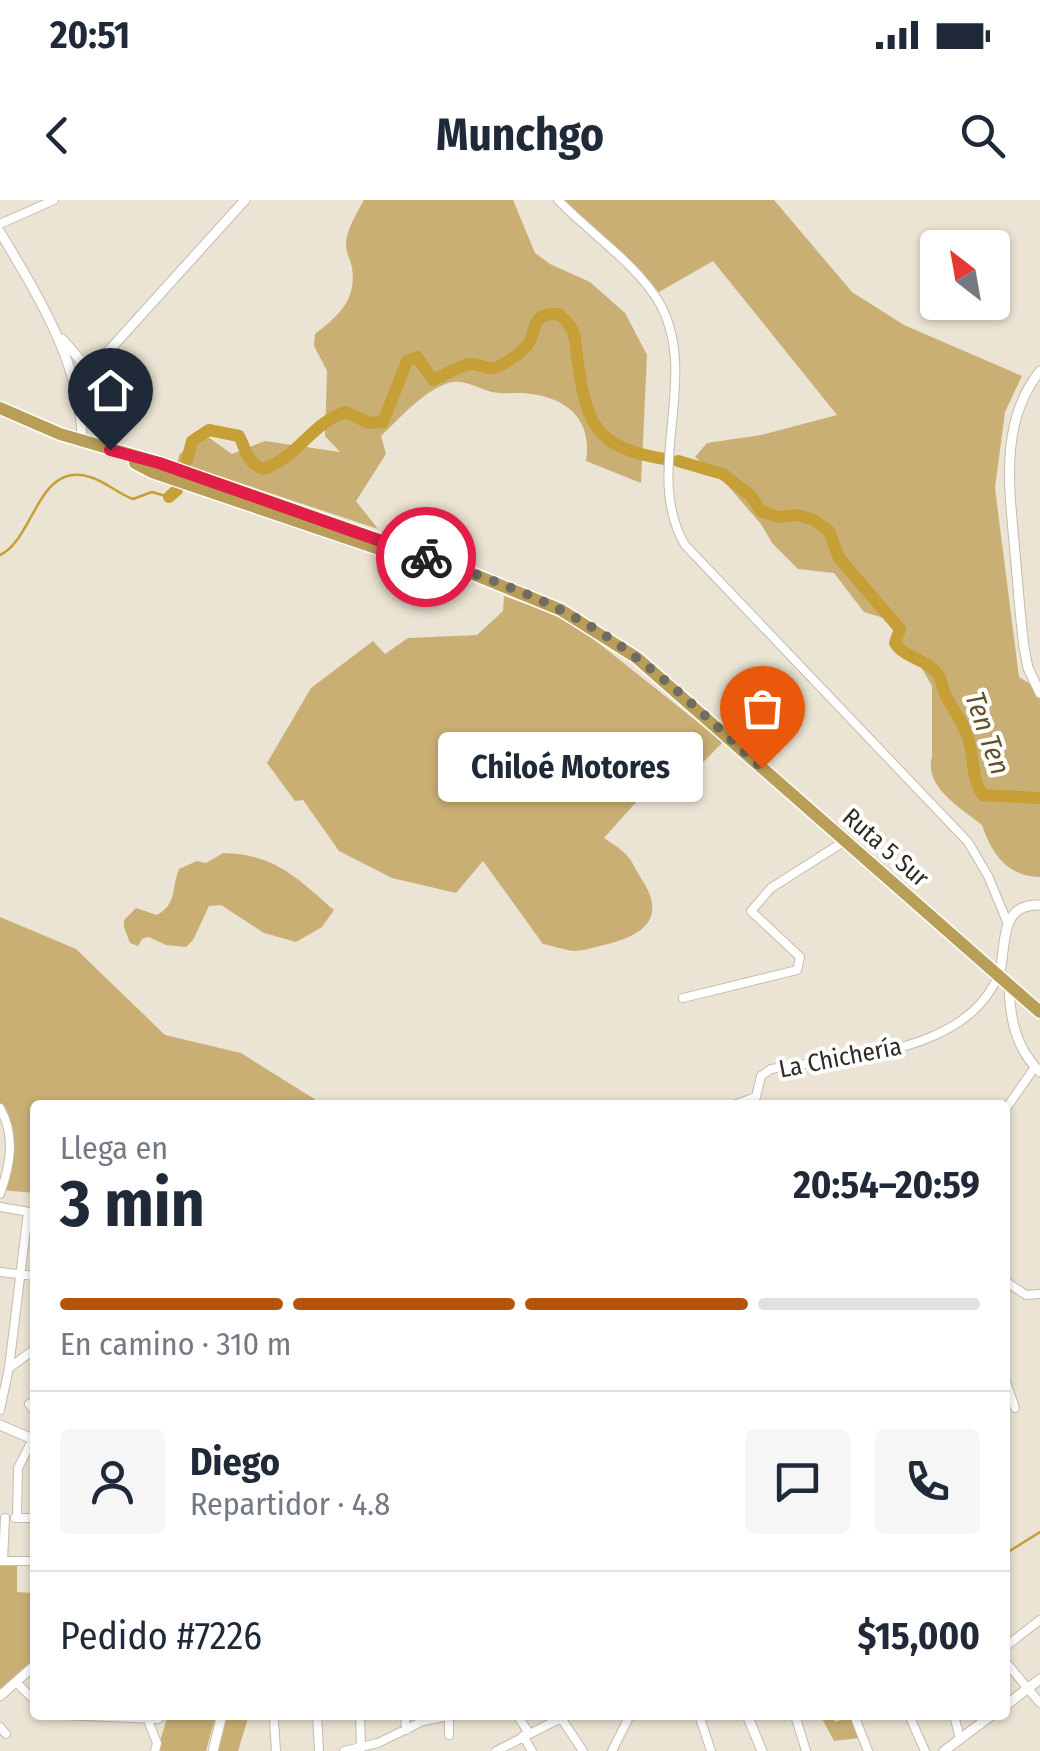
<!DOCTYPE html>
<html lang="es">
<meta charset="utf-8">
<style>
:root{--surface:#fff;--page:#f6f6f7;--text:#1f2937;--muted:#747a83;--line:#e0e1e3;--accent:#b45309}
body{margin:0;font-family:"Fira Sans Condensed",sans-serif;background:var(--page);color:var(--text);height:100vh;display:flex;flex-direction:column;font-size:38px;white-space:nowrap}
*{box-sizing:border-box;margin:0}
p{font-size:32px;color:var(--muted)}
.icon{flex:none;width:55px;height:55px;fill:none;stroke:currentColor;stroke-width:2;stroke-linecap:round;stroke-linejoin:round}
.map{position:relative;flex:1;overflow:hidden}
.side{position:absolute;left:30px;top:900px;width:980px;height:620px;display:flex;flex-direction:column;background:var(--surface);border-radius:10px;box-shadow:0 2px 8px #0004}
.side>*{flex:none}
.needle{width:65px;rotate:329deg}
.controls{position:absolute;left:920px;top:30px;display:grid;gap:20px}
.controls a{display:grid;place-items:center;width:90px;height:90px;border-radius:10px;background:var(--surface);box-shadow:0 2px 8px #0004;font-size:50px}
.pin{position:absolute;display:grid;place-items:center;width:85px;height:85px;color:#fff;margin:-102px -42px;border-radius:50% 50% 50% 0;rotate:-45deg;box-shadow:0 0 10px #0007}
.pin .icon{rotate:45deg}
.courier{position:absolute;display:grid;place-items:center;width:100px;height:100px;margin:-50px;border:8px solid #e11d48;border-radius:50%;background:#fff;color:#222;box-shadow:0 2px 12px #0007}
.bubble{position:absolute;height:70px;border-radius:10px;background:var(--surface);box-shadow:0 2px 8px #0004;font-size:32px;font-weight:700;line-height:70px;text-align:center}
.overview em{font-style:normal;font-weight:700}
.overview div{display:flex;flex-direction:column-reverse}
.overview{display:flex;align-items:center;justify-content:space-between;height:170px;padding:0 30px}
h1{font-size:65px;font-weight:700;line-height:75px}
.bar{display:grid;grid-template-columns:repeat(4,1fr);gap:15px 10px;align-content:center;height:120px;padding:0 30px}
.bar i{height:12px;border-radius:8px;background:var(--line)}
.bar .current{background:var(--accent)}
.bar p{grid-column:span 4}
.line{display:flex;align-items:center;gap:25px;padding:0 30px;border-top:2px solid var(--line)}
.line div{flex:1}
.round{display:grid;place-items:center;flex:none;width:105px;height:105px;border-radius:10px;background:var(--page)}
.status{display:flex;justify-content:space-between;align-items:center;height:70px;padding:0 50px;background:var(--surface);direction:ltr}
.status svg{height:28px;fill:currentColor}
header{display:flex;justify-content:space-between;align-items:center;height:130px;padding:0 30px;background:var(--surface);font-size:45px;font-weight:700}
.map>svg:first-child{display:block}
.green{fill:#c9af73}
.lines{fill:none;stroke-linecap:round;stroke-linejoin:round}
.stream{stroke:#c79f37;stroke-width:2.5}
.river{stroke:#c79f37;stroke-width:12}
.minor-casing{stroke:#c3bcad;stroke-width:10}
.tertiary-casing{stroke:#c3bcad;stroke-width:11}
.trunk-casing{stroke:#fff;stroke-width:15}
.minor{stroke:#fff;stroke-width:8}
.tertiary{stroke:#fff;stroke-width:9}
.trunk{stroke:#b89e56;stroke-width:12}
.done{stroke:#716c63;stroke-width:10;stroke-dasharray:0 18}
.route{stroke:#e11d48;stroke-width:12}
.labels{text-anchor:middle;stroke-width:8;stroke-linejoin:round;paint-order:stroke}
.street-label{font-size:25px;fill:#2f2c26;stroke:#fff}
.water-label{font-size:28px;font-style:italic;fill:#625128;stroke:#fff}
</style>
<div class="status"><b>20:51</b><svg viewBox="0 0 49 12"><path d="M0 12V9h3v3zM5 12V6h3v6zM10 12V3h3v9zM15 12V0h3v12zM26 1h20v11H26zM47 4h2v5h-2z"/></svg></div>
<header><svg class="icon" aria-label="back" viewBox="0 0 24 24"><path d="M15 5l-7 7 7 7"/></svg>Munchgo<svg class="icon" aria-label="search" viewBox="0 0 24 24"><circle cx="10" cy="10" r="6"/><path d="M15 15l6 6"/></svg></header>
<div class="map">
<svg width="1040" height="1551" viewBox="0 0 1040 1551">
<rect width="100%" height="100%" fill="#ebe4d4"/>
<path class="green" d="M 364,0 L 513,0 L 535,53 L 550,64 L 590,82 L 625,113 L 647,155 L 641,283 L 586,261 C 593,218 565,196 523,193 C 513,193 502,194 492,192 C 478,188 462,178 448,183 C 422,192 400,218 381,236 L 386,254 L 356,301 L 378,329 L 177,262 L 180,254 L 204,234 L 232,254 L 265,241 L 340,252 L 325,236 L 327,171 L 314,146 L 315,134 C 338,116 357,100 352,68 C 351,61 346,52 346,45 C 346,30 357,13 364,0 Z
M 565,0 L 774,0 L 852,92 L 904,125 L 1022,176 L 1005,212 L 995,288 L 1019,477 L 1040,490 L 1040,677 C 1007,677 991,652 982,625 C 962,609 923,587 932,556 L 932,486 L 920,465 L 896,443 L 900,423 L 864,412 L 834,373 L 798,369 L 772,343 L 761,324 L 722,279 L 695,257 L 707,243 L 761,235 L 837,215 L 713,61 L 659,92 Z
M 504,396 L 549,412 L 582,430 L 723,542 L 668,598 L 655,581 L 604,638 C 634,658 626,654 644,683 C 667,721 639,737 604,745 C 595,747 583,751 574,751 C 564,750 553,746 543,744 L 483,661 L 456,693 L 392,678 L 339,651 L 303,600 L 295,601 L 267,563 L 311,488 L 373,441 L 385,454 L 408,438 L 477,435 L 503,411 Z
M 223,653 C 275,654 297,678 334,710 L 322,727 L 296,742 L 264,733 L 221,705 L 209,706 L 193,740 L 186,747 L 166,745 L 149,737 L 142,739 L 138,746 L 130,743 L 124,727 L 124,720 L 136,708 L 157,715 C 178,703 171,688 179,669 L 197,661 L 206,663 Z
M 0,717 L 76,749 L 165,835 L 241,853 L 324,905 L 35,905 L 35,993 L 2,990 L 11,946 L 0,909 Z
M 0,1363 L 17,1363 L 17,1392 L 35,1393 L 35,1461 L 0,1489 Z
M 168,1515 L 216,1515 L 206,1551 L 157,1551 Z
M 222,1515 L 248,1518 L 238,1551 L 213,1551 Z
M 820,1515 L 832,1515 L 835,1522 L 851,1516 L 859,1538 L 834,1541 Z"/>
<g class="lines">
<path class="stream" d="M 0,355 C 34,340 38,260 90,277 C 105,281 118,294 133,299 L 152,292 L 169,297
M 1005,1354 L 1040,1332"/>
<path class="river" d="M 187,260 L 192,241 L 209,230 L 239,236 C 247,251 246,262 263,269 C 298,258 312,222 346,212 L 369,223 L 383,222 L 407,161 L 417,157 L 433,180 C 444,175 457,167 469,164 C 477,163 484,168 492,168 C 500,168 519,154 525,148 C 540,133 526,113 559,114 C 575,128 575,136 577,156 C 586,222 593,248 665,259
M 678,261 L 723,274 L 751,296 L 761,311 L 778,317 L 798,315 L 814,320 L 829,331 L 839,358 L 900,429 L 895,443 C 905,459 929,459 939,476 C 942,480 942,487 944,491 C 951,509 964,521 969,541 C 974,559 972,580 983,595 L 1040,598
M 169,297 L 177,290"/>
<defs>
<path id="minor" d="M 558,0 C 589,32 639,66 660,104 C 701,179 642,272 685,345 L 968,642 L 988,676 L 1008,724
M 0,24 L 54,0
M 683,798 L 797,770 L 800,757 L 751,711 L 771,688 L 845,641
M 734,905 L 756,897 L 761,876 L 771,869 C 844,857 965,855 998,776
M 0,908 C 16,936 10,966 0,994
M 1005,910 L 1035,867
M 0,1007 L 35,1013
M 0,1072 L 35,1076
M 1005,1081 L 1026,1095 L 1040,1094
M 9,1168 L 35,1149
M 1005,1179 L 1015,1208
M 35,1200 L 29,1204 L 35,1212
M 0,1210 L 9,1168 L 28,1012
M 15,1318 L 35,1318
M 17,1318 L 18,1268 L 33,1239
M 0,1361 L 35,1361
M 3,1361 L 5,1318
M 1005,1447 L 1040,1420
M 1005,1461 L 1040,1503
M 16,1482 L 35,1501
M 62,1515 L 158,1519 L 162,1515
M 317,1515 L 319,1551
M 360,1515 L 361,1548
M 405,1515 L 406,1530
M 517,1515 L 529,1533
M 699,1515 L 711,1551
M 795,1515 L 806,1551
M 854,1515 L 868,1551
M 909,1515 L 925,1551
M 954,1515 L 960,1539
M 147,1518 L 157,1543 L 155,1551
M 561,1518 L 583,1551
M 274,1520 L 276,1551
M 0,1527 L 6,1534
M 449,1535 L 449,1515
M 523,1536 L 532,1551
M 344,1551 L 378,1543 L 423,1521 L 453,1515
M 496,1551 L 567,1515
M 612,1551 L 630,1515"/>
<path id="tertiary" d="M 0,32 C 38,96 82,165 82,241
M 62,139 L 90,171
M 1040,171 C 998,223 1010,292 1015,353 C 1018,385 1020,416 1024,447 L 1028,468 L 1040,493
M 76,187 L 245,0
M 999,776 C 1007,746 998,703 1040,705
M 1009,784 C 1010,819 1015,847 1040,872
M 0,1225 L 35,1240
M 0,1496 L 35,1465
M 1005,1506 L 1040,1479
M 747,1515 L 762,1551
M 213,1551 L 222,1515
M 944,1551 L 992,1515"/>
<path id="trunk" d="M 0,208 L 60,234 L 159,263 L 451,365 L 561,410 L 637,458 L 1040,812
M 135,263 L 152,272 L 465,378"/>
</defs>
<use href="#minor" class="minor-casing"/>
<use href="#tertiary" class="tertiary-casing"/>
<use href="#trunk" class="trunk-casing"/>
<use href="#minor" class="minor"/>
<use href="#tertiary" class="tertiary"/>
<use href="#trunk" class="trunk"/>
</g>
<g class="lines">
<path class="done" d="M 426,357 C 481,376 540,396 590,426 C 653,464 708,519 762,568"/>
<path class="route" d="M 110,250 L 159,263 L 426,357"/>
</g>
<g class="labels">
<g class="street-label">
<text transform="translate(886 647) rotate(41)" y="9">Ruta 5 Sur</text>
<text transform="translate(840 857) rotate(-11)" y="9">La Chichería</text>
</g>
<g class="water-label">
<text transform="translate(988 533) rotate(71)" y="10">Ten Ten</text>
</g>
</g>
</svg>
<div class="controls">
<a><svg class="needle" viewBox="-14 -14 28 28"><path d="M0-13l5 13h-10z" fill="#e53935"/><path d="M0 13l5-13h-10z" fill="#747a83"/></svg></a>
</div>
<div class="pin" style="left:762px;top:568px;background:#ea580c"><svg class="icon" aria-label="bag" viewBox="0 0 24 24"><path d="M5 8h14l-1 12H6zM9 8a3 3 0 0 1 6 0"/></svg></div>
<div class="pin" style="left:110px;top:250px;background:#1f2937"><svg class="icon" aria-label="home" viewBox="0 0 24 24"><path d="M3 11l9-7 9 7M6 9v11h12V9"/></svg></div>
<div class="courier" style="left:426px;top:357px"><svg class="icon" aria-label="bike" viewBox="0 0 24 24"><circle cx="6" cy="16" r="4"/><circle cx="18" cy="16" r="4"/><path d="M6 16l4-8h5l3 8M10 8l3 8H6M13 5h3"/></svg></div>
<div class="bubble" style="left:438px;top:532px;width:265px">Chiloé Motores</div>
<section class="side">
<div class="overview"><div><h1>3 min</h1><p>Llega en</p></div><em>20:54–20:59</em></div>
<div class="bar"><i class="current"></i><i class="current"></i><i class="current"></i><i></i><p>En camino · 310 m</p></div>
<div class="line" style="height:180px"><a class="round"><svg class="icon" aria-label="person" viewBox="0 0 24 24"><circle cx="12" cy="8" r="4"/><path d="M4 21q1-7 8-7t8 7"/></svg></a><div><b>Diego</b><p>Repartidor · 4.8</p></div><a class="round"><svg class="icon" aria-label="chat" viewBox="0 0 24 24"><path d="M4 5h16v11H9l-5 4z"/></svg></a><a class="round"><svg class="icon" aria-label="phone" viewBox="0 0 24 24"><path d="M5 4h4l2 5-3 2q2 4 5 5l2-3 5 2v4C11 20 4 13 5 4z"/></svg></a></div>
<div class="line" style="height:130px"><div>Pedido #7226</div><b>$15,000</b></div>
</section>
</div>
